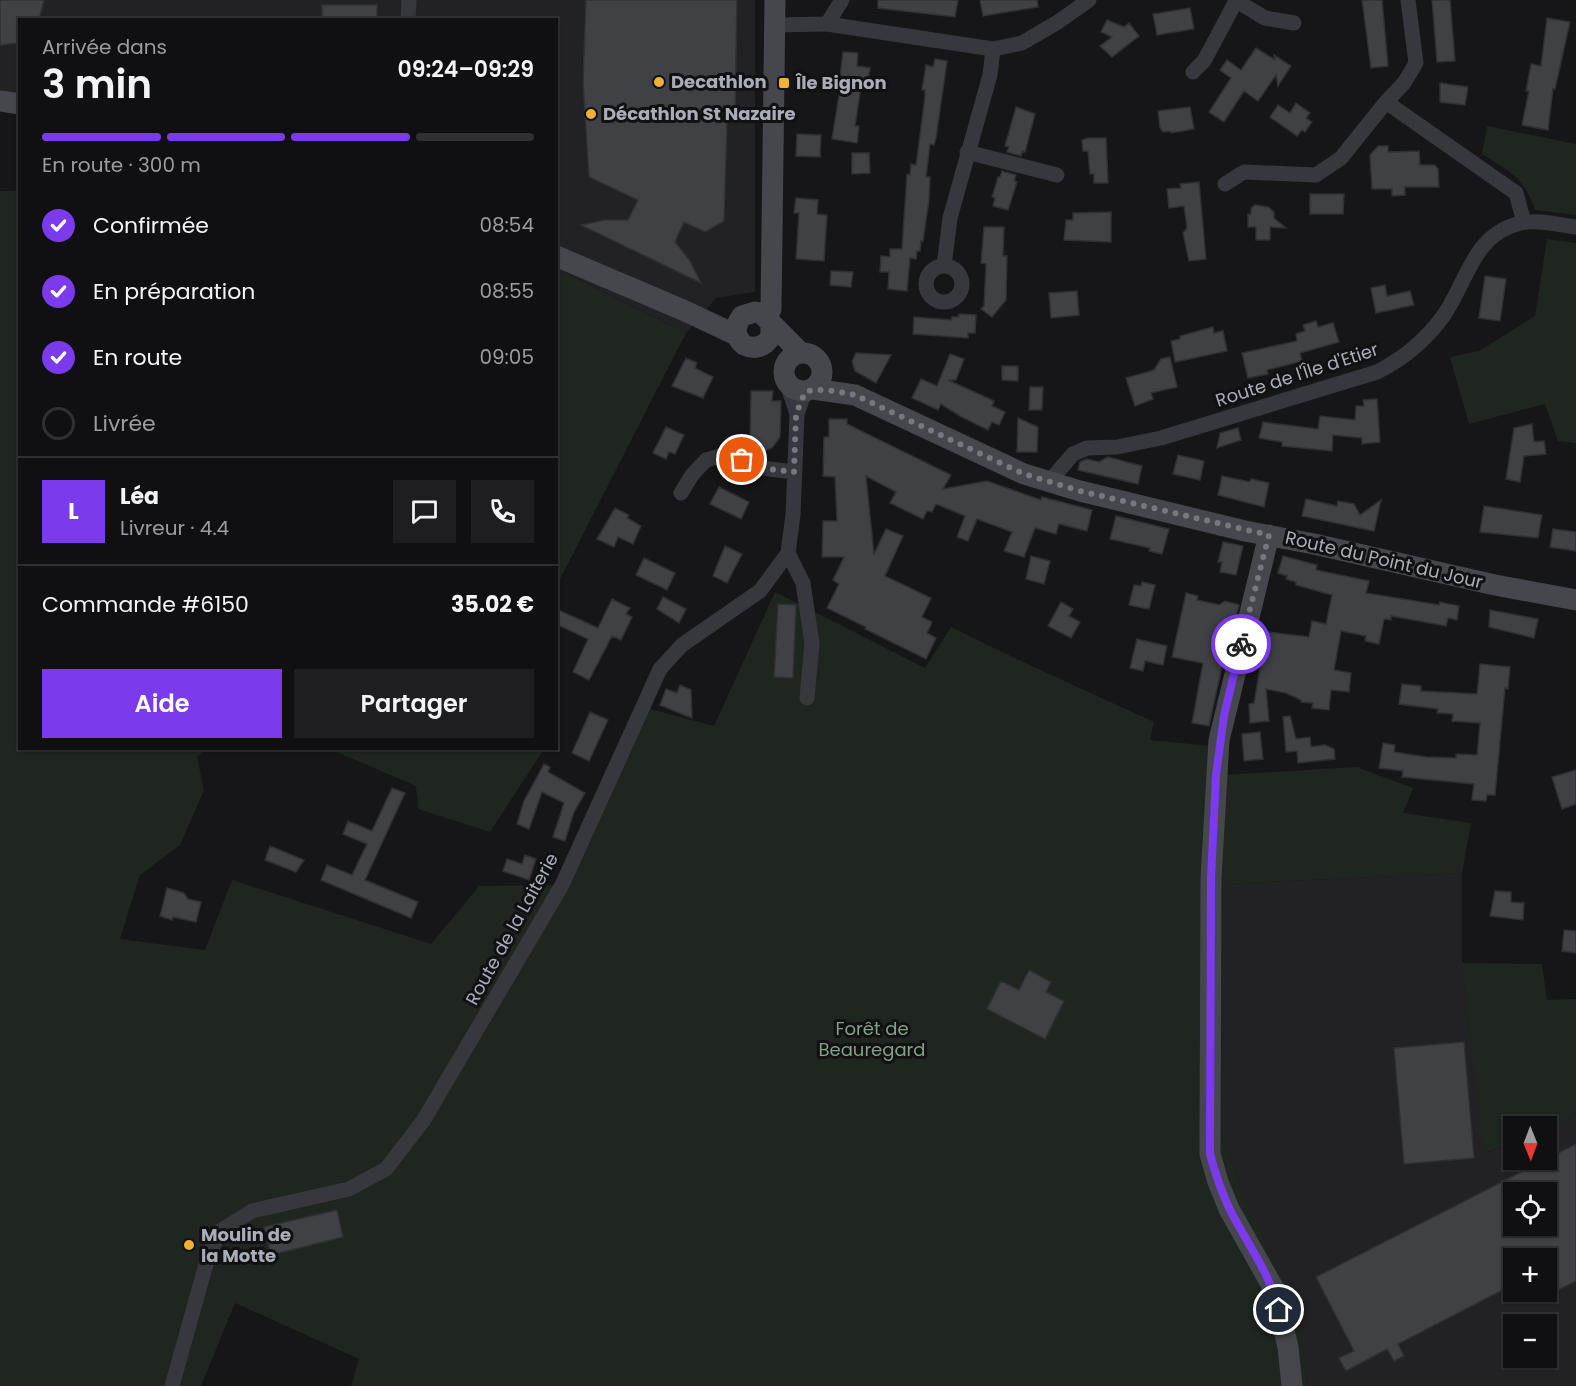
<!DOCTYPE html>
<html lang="fr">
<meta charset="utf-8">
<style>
:root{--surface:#101012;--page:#1e1e20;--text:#f1f3f6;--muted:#9c9d9f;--line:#303032;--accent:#7c3aed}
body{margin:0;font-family:Poppins,sans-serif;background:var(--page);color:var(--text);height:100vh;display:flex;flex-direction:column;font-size:22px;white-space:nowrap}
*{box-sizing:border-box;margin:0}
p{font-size:20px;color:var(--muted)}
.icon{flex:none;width:33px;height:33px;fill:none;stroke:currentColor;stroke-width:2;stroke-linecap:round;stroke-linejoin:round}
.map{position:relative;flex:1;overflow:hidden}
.sheet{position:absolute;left:18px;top:18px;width:540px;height:732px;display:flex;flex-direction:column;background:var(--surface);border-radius:0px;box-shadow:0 2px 4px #0004,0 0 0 2px var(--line)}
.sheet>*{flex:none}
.needle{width:39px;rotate:179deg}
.buttons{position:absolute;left:1503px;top:1116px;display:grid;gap:12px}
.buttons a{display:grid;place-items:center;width:54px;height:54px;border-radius:0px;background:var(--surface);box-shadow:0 2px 4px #0004,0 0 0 2px var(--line);font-size:30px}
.pin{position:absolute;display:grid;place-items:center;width:51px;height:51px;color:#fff;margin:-26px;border:3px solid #fff;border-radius:50%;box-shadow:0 2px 6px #0007}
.courier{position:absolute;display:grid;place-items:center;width:60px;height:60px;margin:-30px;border:4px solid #7c3aed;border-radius:50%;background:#fff;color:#222;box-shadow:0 2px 8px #0007}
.overview em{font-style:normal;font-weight:600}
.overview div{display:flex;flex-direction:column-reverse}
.overview{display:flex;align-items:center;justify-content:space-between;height:102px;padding:0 24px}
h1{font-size:39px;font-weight:600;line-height:45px}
.bar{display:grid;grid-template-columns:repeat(4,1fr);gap:9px 6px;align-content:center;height:72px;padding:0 24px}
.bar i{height:8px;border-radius:4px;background:var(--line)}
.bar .selected{background:var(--accent)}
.bar p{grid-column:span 4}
.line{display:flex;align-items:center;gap:15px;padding:0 24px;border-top:2px solid var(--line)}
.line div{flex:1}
.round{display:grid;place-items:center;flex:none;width:63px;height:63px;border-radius:0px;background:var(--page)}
ol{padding:0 24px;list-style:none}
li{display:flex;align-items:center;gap:18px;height:66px}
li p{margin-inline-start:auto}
li .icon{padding:6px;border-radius:50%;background:var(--accent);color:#fff;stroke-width:4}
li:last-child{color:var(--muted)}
li i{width:33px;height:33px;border:3px solid var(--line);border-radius:50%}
.cta{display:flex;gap:12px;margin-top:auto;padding:12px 24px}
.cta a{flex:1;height:69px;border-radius:0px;background:var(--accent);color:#fff;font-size:24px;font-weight:600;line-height:69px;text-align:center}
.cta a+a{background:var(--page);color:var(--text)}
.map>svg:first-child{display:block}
.built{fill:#222225;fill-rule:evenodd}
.green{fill:#1e261f}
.building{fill:#404145;stroke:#303034;stroke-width:1.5;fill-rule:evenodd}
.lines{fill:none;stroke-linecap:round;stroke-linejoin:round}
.street{stroke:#37383d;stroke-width:15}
.secondary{stroke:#45474d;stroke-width:21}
.done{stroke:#757880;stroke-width:6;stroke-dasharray:0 10.8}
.route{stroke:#7c3aed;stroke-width:8}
.poi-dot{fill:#f2b134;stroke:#111113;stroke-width:2}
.labels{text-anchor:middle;stroke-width:6;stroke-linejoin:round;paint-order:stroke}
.poi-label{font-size:18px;font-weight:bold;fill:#a8adb8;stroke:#111113;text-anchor:start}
.street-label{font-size:18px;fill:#a8adb8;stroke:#111113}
.park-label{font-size:18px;fill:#7fa381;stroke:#111113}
</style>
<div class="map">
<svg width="1576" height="1386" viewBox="0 0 1576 1386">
<rect width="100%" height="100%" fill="#161618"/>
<path class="built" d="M 0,0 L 755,0 L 755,292 L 716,298 L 686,333 L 565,272 L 557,288 L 556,20 L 20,20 L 19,112 L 0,109 Z
M 1462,873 L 1462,963 L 1485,1153 L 1513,1143 L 1514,1160 L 1546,1160 L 1547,1133 L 1555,1130 L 1576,1111 L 1576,1386 L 1307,1386 L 1305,1356 L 1242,1194 L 1220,1130 L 1219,1023 L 1222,884 ZM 1514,1192 L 1546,1192 L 1546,1226 L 1514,1226 ZM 1514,1258 L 1546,1258 L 1546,1292 L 1514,1292 ZM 1514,1324 L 1546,1324 L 1546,1358 L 1514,1358 Z"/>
<path class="green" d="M 1487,126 L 1576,144 L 1576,215 L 1535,210 C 1524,177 1510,172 1482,154 Z
M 0,191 L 20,191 L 20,748 L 206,749 L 197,757 L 204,790 L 180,845 L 140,875 L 120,939 L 205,950 L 232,880 L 431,944 L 479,886 L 562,885 L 643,707 L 714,726 L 775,592 L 925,668 L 951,627 L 1023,662 L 1154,722 L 1150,740 L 1212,746 L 1207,776 L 1357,767 L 1413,788 L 1403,813 L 1471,823 L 1462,873 L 1222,884 L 1219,1023 L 1220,1130 L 1242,1194 L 1284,1281 L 1305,1356 L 1307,1386 L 351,1386 L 359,1359 L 235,1303 L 201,1386 L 0,1386 Z
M 1547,239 L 1576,243 L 1576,443 L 1558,441 L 1545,404 L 1469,424 L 1450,357 L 1479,351 L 1535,316 Z
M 564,272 L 686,333 L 557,585 L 556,288 Z
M 336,748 L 544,748 L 544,749 L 490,832 L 418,809 L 416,786 L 335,751 Z
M 1462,963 L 1542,964 L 1547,1000 L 1576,999 L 1576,1111 L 1555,1130 L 1547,1133 L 1546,1126 L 1514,1126 L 1513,1143 L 1484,1153 Z"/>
<path class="building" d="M 0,0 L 44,0 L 39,20 L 20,20 L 20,43 L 0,45 Z
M 586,0 L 737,0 L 735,117 L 727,122 L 724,221 L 705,232 L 684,222 L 675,242 L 690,261 L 701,283 L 581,225 L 605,220 L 628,220 L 638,200 L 589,177 L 583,83 Z
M 878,0 L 958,0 L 955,17 L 878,8 Z
M 980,0 L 1037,0 L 1038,7 L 983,16 Z
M 1362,0 L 1382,0 L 1388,66 L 1371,68 Z
M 1432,0 L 1450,0 L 1455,61 L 1437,62 Z
M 322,5 L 377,5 L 377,20 L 322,20 Z
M 1190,8 L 1194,29 L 1157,35 L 1153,14 Z
M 1547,18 L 1570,22 L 1555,89 L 1553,89 L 1548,130 L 1522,125 L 1529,91 L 1526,91 L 1531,64 L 1541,66 Z
M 1107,20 L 1124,27 L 1129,23 L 1139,36 L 1112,57 L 1100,46 L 1112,37 L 1101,32 Z
M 1256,48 L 1275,60 L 1274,55 L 1291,66 L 1278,86 L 1276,75 L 1258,101 L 1244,91 L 1224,122 L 1209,112 L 1231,78 L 1220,70 L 1227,60 L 1241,70 Z
M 843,52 L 858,53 L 857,66 L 870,68 L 868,81 L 862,80 L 855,126 L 859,126 L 857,143 L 832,139 L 842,76 L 840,76 Z
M 935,59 L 947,61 L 936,138 L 934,145 L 930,144 L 926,177 L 930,177 L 929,200 L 923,241 L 921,241 L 920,251 L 917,251 L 916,259 L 910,258 L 907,291 L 888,289 L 889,272 L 880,272 L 881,256 L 890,257 L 890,249 L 902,249 L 907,174 L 910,175 L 911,164 L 916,165 L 925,97 L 925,90 L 922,90 L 926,65 L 933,67 Z
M 1440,83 L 1468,87 L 1465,105 L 1440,102 Z
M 1296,103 L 1310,113 L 1306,118 L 1312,122 L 1305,132 L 1302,130 L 1297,136 L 1270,117 L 1278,105 L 1290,113 Z
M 1016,107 L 1035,114 L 1025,152 L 1022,151 L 1021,156 L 1007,152 L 1009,147 L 1005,146 Z
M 1190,107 L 1194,129 L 1171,133 L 1170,131 L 1163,132 L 1160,128 L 1158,111 Z
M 797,134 L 821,135 L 820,157 L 796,156 Z
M 1088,138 L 1106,138 L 1108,183 L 1094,183 L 1094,174 L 1090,174 L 1088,151 L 1083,151 L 1082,140 Z
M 1378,146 L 1388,146 L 1388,152 L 1419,151 L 1420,165 L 1435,165 L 1438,169 L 1439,187 L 1405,187 L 1405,195 L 1392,196 L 1392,189 L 1372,189 L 1370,155 Z
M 852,153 L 869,153 L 870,173 L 852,174 Z
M 1002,171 L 1016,175 L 1014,181 L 1017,182 L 1008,210 L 993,206 L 995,198 L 992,197 L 998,177 L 1000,177 Z
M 1199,182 L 1206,259 L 1189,261 L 1183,233 L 1187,228 L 1184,206 L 1169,208 L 1167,189 L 1181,188 L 1180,184 Z
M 1310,194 L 1344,194 L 1343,214 L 1310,214 Z
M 796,198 L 818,200 L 817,214 L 827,215 L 824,261 L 796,259 L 799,213 L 794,213 Z
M 1255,205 L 1268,207 L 1274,212 L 1274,218 L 1286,228 L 1270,227 L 1270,240 L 1256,240 L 1256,227 L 1248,227 L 1248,214 L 1251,214 L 1251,208 Z
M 1111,212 L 1111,242 L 1064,240 L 1066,220 L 1073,220 L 1073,213 Z
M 984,227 L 1004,227 L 1003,256 L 1007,256 L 1006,300 L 992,317 L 981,309 L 984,306 L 986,264 L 981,263 Z
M 831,271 L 853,272 L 851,287 L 830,285 Z
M 1485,276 L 1506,279 L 1500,321 L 1479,318 Z
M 1385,285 L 1387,296 L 1410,291 L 1414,305 L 1376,313 L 1371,288 Z
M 1077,291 L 1079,315 L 1051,318 L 1049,293 Z
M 959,314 L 976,315 L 975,333 L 968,333 L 968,338 L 913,334 L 914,317 L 952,320 L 952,317 L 959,317 Z
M 1316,321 L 1318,327 L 1333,323 L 1339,342 L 1300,353 L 1302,361 L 1267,370 L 1268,374 L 1248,378 L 1242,353 L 1297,341 L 1296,334 L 1305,331 L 1303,325 Z
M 1213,327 L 1214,333 L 1223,331 L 1227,351 L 1175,362 L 1171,341 L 1180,339 L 1180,336 Z
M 856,353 L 891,355 L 876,383 L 855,371 L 852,361 Z
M 950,354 L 964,359 L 956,380 L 948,380 L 994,401 L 992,406 L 1005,412 L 999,425 L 992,422 L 988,430 L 960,416 L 941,404 L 938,410 L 912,398 L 921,379 L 937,386 Z
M 1170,357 L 1177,387 L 1151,393 L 1153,399 L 1135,406 L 1126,378 L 1154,370 L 1161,359 Z
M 686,358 L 697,363 L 695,368 L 713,377 L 703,398 L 672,386 Z
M 1002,366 L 1018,366 L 1018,381 L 1002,380 Z
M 1030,387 L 1043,387 L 1042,410 L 1029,410 Z
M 751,391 L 773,391 L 772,401 L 781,401 L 780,437 L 772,448 L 765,451 L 750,448 Z
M 1377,399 L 1380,442 L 1362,444 L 1362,438 L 1333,435 L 1332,451 L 1282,446 L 1282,442 L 1259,438 L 1263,422 L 1318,429 L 1320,416 L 1355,420 L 1356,406 L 1364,406 L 1363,400 Z
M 1018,418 L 1038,427 L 1037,452 L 1017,452 Z
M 829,419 L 847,419 L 847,424 L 951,475 L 943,489 L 987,481 L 1041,500 L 1042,497 L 1092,510 L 1087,531 L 1059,524 L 1056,534 L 1035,528 L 1024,557 L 1004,551 L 1012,532 L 977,519 L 968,541 L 957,537 L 965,516 L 936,504 L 932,512 L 927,511 L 923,519 L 890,503 L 896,492 L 866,476 L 874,554 L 886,529 L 903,536 L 885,576 L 931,598 L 922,617 L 932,622 L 927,633 L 936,638 L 926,659 L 865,629 L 866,627 L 827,608 L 839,584 L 833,580 L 844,557 L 822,557 L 823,521 L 837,521 L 835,477 L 823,476 L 824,437 L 829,437 Z
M 1532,424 L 1534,442 L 1544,441 L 1546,454 L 1524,456 L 1520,482 L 1506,479 L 1514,428 Z
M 666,427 L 684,435 L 675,454 L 669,452 L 666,459 L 653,453 Z
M 1238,428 L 1241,440 L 1217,448 L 1220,433 Z
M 1178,455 L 1204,461 L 1200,480 L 1173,474 Z
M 1108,457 L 1142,466 L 1138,484 L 1078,470 L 1080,462 L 1087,459 L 1099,462 Z
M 1222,476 L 1250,482 L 1251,479 L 1269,483 L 1264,507 L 1218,495 Z
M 719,487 L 749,502 L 741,519 L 710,504 Z
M 1306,499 L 1337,506 L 1338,501 L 1354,504 L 1360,515 L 1381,500 L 1374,531 L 1302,516 Z
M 1484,506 L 1542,515 L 1538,538 L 1480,532 Z
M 615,508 L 629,515 L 627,518 L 641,526 L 633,544 L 618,537 L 614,547 L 597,539 Z
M 1116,516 L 1169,529 L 1162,554 L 1149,551 L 1150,548 L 1110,539 Z
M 1553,529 L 1576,532 L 1576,551 L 1550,547 Z
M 1223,542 L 1243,546 L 1236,575 L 1220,572 L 1222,562 L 1218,562 Z
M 725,546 L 742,554 L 727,583 L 713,576 Z
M 1031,556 L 1050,561 L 1044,584 L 1026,579 Z
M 1283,556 L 1317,565 L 1316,570 L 1369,581 L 1366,593 L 1439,605 L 1440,602 L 1459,606 L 1457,620 L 1448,618 L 1446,626 L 1391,616 L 1391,620 L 1384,619 L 1379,644 L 1365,641 L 1366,636 L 1341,631 L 1334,670 L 1351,673 L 1349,692 L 1331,690 L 1329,710 L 1312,708 L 1313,703 L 1301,702 L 1301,700 L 1286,693 L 1266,689 L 1269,721 L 1250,723 L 1249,704 L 1254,703 L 1264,645 L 1256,644 L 1259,631 L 1309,637 L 1312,621 L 1326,624 L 1332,595 L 1296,585 L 1296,582 L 1286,579 L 1287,576 L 1278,573 Z
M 644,558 L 675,573 L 667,590 L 636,575 Z
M 1142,582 L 1155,585 L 1149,609 L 1129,605 L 1134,585 L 1141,586 Z
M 1186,593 L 1198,596 L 1197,600 L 1219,605 L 1225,601 L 1239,605 L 1226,658 L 1224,657 L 1209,726 L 1192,723 L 1203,663 L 1172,657 Z
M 663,597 L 686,609 L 679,623 L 657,609 Z
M 612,599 L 630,608 L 626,614 L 632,617 L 621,640 L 612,636 L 589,680 L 573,672 L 588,639 L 556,624 L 556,609 L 598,628 Z
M 1061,602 L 1073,609 L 1069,616 L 1080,622 L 1071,638 L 1048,626 Z
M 778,604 L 796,605 L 793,678 L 774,677 Z
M 1490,610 L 1538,619 L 1534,638 L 1489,627 Z
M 1137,639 L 1167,646 L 1163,665 L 1145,661 L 1143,671 L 1130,668 Z
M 1480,664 L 1510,667 L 1508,689 L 1505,688 L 1495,795 L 1487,795 L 1486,801 L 1472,800 L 1474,784 L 1402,777 L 1403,771 L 1379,768 L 1383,743 L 1395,745 L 1394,752 L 1426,757 L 1456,758 L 1456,754 L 1477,755 L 1480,723 L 1452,721 L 1453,714 L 1437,713 L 1438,709 L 1399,704 L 1402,684 L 1421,686 L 1421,691 L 1477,694 Z
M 680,685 L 691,690 L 692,718 L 660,705 L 666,689 L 677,693 Z
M 590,712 L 608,720 L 589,761 L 572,753 Z
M 1290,716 L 1296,739 L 1310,737 L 1311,747 L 1325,745 L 1334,749 L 1335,759 L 1298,763 L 1297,751 L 1286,752 L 1283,717 Z
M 1260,732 L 1263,759 L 1244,761 L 1242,734 Z
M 544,764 L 550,767 L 548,772 L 585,793 L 574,812 L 565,841 L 553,837 L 564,803 L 542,792 L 529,829 L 517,824 L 524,801 Z
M 1576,770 L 1576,804 L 1562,809 L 1552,777 Z
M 392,788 L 405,793 L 365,880 L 418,902 L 411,918 L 321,880 L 327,865 L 352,875 L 367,844 L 343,834 L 348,821 L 372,831 Z
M 270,846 L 304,860 L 296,872 L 265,860 Z
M 525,855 L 536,859 L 529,880 L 503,871 L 507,859 L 522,864 Z
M 167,888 L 184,893 L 188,899 L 201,902 L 196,922 L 173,917 L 172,920 L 160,916 Z
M 1495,891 L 1511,892 L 1511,902 L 1524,903 L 1523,920 L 1490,916 Z
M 1564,930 L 1576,931 L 1576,953 L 1562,951 Z
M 1029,970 L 1051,982 L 1046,992 L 1064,1001 L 1045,1039 L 987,1009 L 1001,981 L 1019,990 Z
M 1464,1042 L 1474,1158 L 1404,1164 L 1394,1048 Z
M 1576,1144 L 1576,1281 L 1546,1296 L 1546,1258 L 1514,1258 L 1514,1284 L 1398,1344 L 1404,1356 L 1394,1361 L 1387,1349 L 1346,1371 L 1339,1358 L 1354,1351 L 1316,1277 ZM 1514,1192 L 1546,1192 L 1546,1226 L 1514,1226 Z
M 337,1210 L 343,1237 L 271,1255 L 264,1227 Z"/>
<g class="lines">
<path class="street" d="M 1235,0 L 1265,18 L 1294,23
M 1408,0 L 1416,63 L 1404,83 L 1386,102 L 1516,193 L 1524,222
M 408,20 L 409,0
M 827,24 L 993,49 L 1022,43 L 1058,22 L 1089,0
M 774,25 L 827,24 L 842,0
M 1193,72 L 1204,61 L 1236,1
M 967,152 L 1057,175
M 1225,184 L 1244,172 L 1316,175 L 1341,158 L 1386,102
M926 284a18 18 0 1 1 36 0a18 18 0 1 1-36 0Z
M 944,266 L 950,218 L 990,75 L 993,49
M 787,384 L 797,414
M 1052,483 L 1055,475 L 1073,454 L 1087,448 L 1117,447 L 1161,438 L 1377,372 C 1405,358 1426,340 1444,315 C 1468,280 1473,234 1521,223 C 1537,219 1560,225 1576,227
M 681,493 L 692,475 L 706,460 L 724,455 L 769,469 L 794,472
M 788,553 L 803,583 L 812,643 L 807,698
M 172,1386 L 208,1257 L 220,1231 L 252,1211 L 349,1189 L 386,1169 L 423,1121 L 562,885 L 660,669 L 682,645 L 760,591 L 788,553 L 793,515 L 797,414 L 805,392"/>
<path class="secondary" d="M 0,101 L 20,104
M 556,256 L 683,310 L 736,335
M 767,317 L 771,309 L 775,0
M 771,323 L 771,336 C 765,347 755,350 744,345 C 734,336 734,327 742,316 L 755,312 L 761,313 L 801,353
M784 372a19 19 0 1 1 38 0a19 19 0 1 1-38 0Z
M 813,389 L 855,395 L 1024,474 L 1080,491 L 1245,531 L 1314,544 L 1495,585 L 1576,600
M 1269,535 L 1219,740 L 1211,878 L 1210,1154 L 1218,1182 L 1229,1209 L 1275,1291 L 1288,1347 L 1292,1386"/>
</g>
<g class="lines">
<path class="done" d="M 742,460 L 769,469 L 794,472 L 796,414 L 805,392 C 821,387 839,392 855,395 L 1024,474 L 1080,491 L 1269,535 L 1241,644"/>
<path class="route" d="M 1241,644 L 1224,716 L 1216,775 L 1211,878 L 1210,1154 C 1215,1173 1221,1190 1229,1208 C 1246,1242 1270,1273 1279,1310"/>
</g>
<g class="poi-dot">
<circle cx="659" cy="82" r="6"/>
<rect x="778" y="77" width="12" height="12" rx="3"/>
<circle cx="591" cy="114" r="6"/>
<circle cx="189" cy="1245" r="6"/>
</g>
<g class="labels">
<g class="poi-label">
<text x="671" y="88">Decathlon</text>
<text x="796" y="89">Île Bignon</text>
<text x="603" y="120">Décathlon St Nazaire</text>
<text x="201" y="1241">Moulin de<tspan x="201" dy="21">la Motte</tspan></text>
</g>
<g class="street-label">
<text transform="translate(1297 375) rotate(-18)" y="6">Route de l'Île d'Etier</text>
<text transform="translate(1384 560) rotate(13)" y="6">Route du Point du Jour</text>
<text transform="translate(512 929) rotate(-61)" y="6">Route de la Laiterie</text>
</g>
<g class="park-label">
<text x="872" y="1035">Forêt de<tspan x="872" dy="21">Beauregard</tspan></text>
</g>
</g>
</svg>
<div class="buttons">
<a><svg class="needle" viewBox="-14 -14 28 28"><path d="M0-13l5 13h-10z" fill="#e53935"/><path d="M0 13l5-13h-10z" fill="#9c9d9f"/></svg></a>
<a><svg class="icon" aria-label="locate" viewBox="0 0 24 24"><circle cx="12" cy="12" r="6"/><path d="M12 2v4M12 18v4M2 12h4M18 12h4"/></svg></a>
<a>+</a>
<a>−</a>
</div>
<div class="pin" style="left:742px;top:460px;background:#ea580c"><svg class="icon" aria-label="bag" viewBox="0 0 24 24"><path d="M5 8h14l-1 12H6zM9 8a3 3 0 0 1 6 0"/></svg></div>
<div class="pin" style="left:1279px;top:1310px;background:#1f2937"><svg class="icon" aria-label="home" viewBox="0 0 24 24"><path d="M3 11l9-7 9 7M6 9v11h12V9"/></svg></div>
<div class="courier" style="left:1241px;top:644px"><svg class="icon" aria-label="bike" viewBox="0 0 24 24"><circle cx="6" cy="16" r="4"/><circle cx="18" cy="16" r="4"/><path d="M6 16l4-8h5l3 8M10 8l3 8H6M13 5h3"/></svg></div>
<section class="sheet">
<div class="overview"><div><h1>3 min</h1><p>Arrivée dans</p></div><em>09:24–09:29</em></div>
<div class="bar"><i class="selected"></i><i class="selected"></i><i class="selected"></i><i></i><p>En route · 300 m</p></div>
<ol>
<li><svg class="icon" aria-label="check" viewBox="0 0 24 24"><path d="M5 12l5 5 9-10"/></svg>Confirmée<p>08:54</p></li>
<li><svg class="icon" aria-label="check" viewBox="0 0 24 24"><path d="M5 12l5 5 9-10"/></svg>En préparation<p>08:55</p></li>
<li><svg class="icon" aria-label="check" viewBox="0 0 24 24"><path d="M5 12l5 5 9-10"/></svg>En route<p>09:05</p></li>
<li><i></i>Livrée</li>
</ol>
<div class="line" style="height:108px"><b class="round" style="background:var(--accent);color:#fff">L</b><div><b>Léa</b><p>Livreur · 4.4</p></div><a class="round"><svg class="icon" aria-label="chat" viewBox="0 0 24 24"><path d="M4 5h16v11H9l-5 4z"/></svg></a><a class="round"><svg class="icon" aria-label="phone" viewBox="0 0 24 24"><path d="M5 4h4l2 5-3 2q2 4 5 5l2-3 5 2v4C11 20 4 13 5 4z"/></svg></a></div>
<div class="line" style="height:78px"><div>Commande #6150</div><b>35.02 €</b></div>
<div class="cta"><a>Aide</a><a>Partager</a></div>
</section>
</div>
